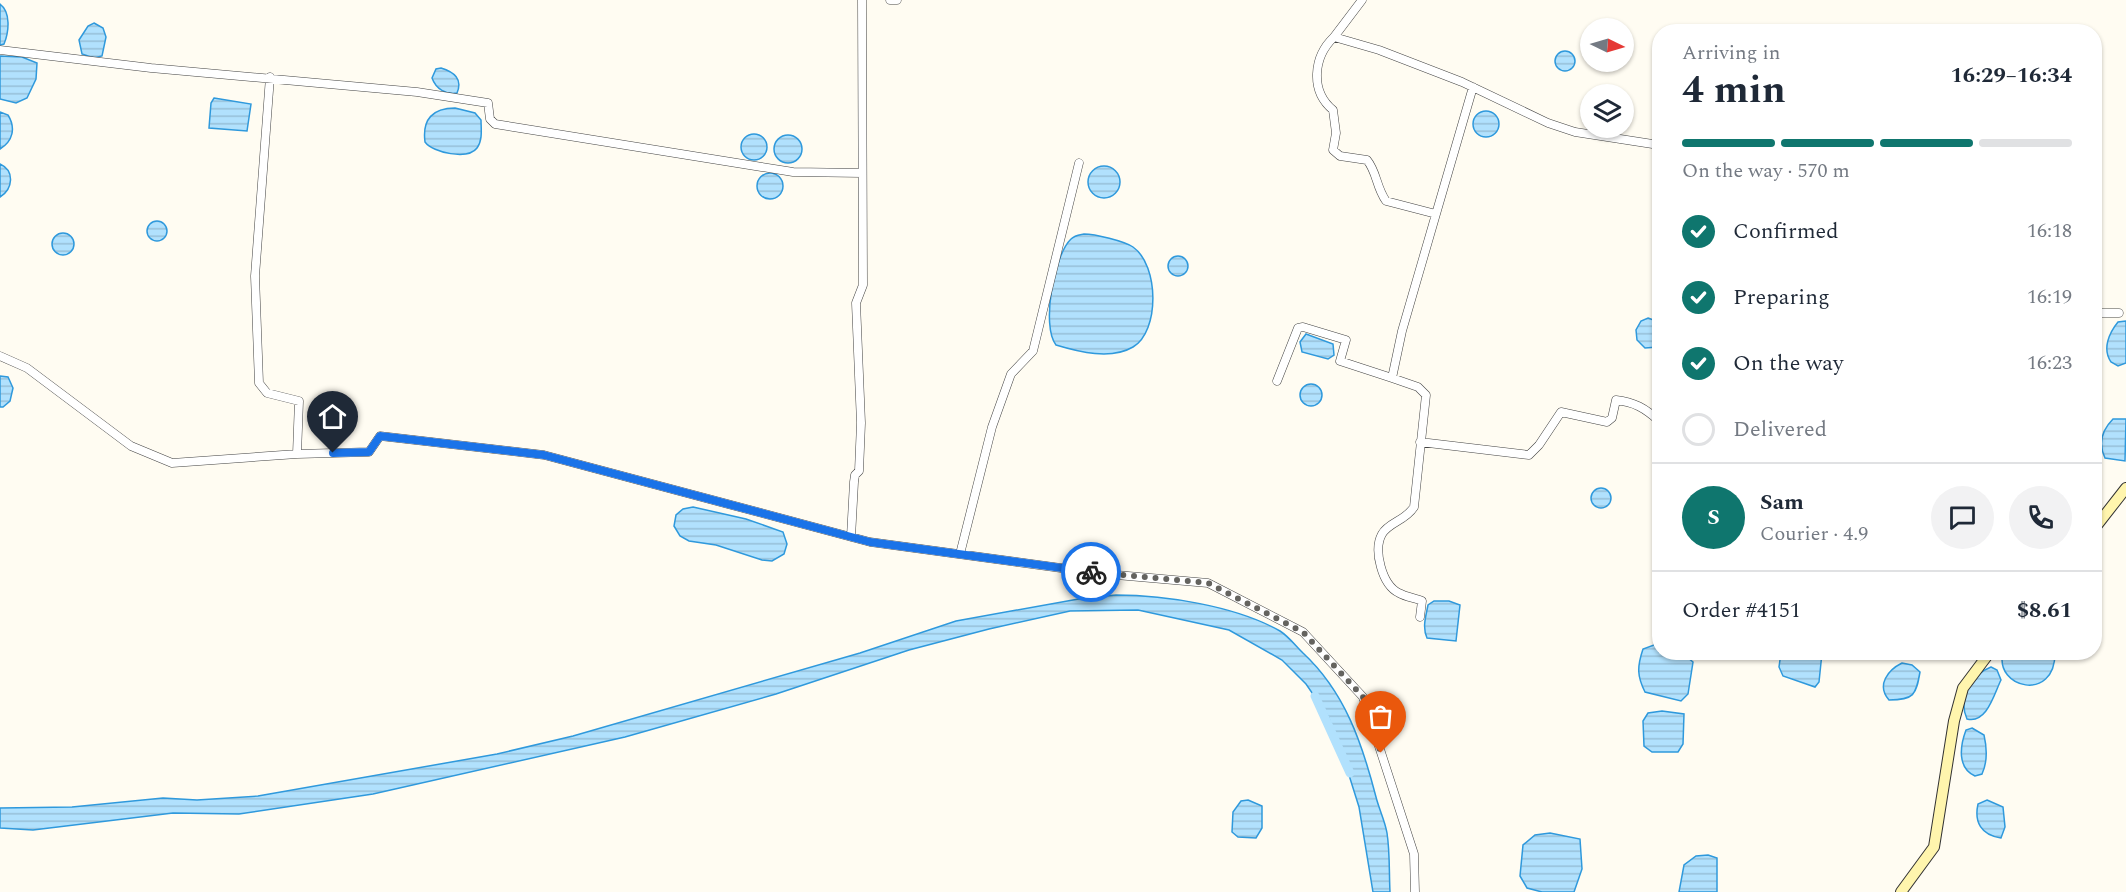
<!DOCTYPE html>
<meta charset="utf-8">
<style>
:root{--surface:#fff;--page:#f2f2f3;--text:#1f2937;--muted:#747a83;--line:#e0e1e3;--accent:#0f766e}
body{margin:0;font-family:Spectral,serif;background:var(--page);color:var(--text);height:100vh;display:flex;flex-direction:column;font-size:22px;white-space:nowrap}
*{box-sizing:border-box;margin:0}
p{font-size:20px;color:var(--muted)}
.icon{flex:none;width:33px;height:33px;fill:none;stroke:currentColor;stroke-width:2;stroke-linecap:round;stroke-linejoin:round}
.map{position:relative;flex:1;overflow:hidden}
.panel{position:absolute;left:1652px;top:24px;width:450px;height:636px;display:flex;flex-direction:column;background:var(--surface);border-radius:24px;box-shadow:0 2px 4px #0004}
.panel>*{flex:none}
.needle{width:39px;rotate:95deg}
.fabs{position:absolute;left:1580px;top:18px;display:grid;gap:12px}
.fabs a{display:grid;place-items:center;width:54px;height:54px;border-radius:50%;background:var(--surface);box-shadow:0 2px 4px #0004;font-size:30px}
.pin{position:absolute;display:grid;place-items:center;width:51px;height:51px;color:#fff;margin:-62px -26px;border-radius:50% 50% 50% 0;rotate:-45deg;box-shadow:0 0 6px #0007}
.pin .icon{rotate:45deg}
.courier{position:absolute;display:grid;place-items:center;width:60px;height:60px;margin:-30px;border:4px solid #1a73e8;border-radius:50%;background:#fff;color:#222;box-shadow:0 2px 8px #0007}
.summary em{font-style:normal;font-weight:700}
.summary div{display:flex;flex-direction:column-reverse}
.summary{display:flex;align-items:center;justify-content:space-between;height:102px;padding:0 30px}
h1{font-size:39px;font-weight:700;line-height:45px}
.bar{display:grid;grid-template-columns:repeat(4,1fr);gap:9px 6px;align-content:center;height:72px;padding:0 30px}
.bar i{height:8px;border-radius:4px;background:var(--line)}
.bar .current{background:var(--accent)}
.bar p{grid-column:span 4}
.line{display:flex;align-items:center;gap:15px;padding:0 30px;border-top:2px solid var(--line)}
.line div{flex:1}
.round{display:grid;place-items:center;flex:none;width:63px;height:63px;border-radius:32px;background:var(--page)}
ol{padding:0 30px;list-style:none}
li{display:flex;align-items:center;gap:18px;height:66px}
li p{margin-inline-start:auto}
li .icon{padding:6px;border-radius:50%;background:var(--accent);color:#fff;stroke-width:4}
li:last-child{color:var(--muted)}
li i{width:33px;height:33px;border:3px solid var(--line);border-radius:50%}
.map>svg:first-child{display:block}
.water{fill:url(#water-rules);stroke:#2f99dc;stroke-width:1.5}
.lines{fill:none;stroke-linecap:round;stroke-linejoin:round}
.canal{stroke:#b1e1fd;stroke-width:9}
.street-casing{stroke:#434343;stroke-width:9}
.secondary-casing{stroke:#323232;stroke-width:12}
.street{stroke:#fff;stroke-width:8}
.secondary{stroke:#fff5ad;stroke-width:10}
.done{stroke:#64635f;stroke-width:6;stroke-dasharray:0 10.8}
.route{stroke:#1a73e8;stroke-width:8}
</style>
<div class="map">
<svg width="2126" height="892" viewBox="0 0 2126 892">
<defs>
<pattern id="water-rules" width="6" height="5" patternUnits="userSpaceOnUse" patternTransform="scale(1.5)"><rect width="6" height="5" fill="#b1e1fd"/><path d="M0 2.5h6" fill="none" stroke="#97c0d8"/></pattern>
</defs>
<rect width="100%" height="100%" fill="#fffcf2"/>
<path class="water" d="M 0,4 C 11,12 9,32 4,44 L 0,45 Z
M 94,23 L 103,28 L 106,37 L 102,56 L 94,58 L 82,54 L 79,40 L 88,26 Z
M1555 61a10 10 0 1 1 20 0a10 10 0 1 1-20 0Z
M 0,56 L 22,57 L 37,63 L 36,79 L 27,98 L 16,103 L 0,99 Z
M 441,68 C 454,72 463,79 457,93 C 446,95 436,89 432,78 L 436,69 Z
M 214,98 L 251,104 L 247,131 L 209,128 L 211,103 Z
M 455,108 L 475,113 L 481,120 C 481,128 483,140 477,148 C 468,160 433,153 425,142 C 422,119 433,108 455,108 Z
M1473 124a13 13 0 1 1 26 0a13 13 0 1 1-26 0Z
M 0,112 L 8,115 C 16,128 13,141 0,149 Z
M741 147a13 13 0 1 1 26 0a13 13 0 1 1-26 0Z
M774 149a14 14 0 1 1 28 0a14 14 0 1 1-28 0Z
M 0,164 C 15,171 13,189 0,197 Z
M1088 182a16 16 0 1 1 32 0a16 16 0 1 1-32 0Z
M757 186a13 13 0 1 1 26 0a13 13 0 1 1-26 0Z
M147 231a10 10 0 1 1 20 0a10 10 0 1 1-20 0Z
M52 244a11 11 0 1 1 22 0a11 11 0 1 1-22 0Z
M 1084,234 C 1095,234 1124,241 1133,247 C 1159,265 1160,331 1133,347 C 1111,360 1079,352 1056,345 C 1041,326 1054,255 1071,239 C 1075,235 1079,235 1084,234 Z
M1168 266a10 10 0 1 1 20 0a10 10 0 1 1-20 0Z
M 1648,318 L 1659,322 L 1658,347 L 1645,348 L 1637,340 L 1636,330 L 1641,321 Z
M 2126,321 L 2126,363 L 2118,366 L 2111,362 C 2102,349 2109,333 2118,322 Z
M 1306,334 L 1333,344 L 1334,355 L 1328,359 L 1302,352 L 1300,342 Z
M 0,376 L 8,377 L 13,388 L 10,401 L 3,407 L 0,407 Z
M1300 395a11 11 0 1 1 22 0a11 11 0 1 1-22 0Z
M 2113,419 L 2126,419 L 2125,461 L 2105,458 C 2098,443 2102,430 2113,419 Z
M1591 498a10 10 0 1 1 20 0a10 10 0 1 1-20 0Z
M 693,507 L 746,519 L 783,532 L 787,544 L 784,554 L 772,561 L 762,560 L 716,545 L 689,541 L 680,536 L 674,526 L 676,515 L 683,509 Z
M 1116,595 C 1165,595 1236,606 1280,631 C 1288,636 1296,646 1303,653 C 1345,692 1362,743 1376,797 C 1379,809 1385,821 1387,833 C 1390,852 1389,873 1390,892 L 1373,892 L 1359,807 L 1343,756 L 1328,716 L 1306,684 L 1282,660 L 1229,630 L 1138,610 L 1070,611 L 989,629 L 909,650 L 776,694 L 625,737 L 373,794 L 239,814 L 173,813 L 33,830 L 0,828 L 0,808 L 72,807 L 163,798 L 197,800 L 258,796 L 497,754 L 573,736 L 860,653 L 956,621 L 1084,598 Z
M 1434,601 L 1449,601 L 1460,605 L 1456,641 L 1427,638 C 1422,627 1426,616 1428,605 Z
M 1654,645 L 1659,645 L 1659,652 L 1682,653 L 1693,662 L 1688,694 L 1681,701 L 1645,692 C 1637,676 1637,667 1643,649 Z
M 1781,653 L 1822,653 L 1819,682 L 1815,687 L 1783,676 L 1779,667 Z
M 2003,653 L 2055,653 C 2055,703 1994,688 2003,653 Z
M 1902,663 L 1912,665 L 1920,672 C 1916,695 1914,700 1889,700 C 1876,685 1888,670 1902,663 Z
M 1991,667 L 1997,670 L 2001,680 C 1994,694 1987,724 1967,719 C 1958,699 1970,675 1991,667 Z
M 1662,711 L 1684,714 L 1683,744 L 1678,752 L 1652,752 L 1644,746 L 1643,721 L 1648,713 Z
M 1972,728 L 1984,735 C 1987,748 1988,761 1982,774 L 1975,776 C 1957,768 1960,746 1966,730 Z
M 1248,800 L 1262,806 L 1262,828 L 1256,838 L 1238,837 L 1232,832 L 1233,812 L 1241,801 Z
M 1987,800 L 2003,807 L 2005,827 L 2001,838 C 1981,835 1974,822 1978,804 Z
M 1550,833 L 1580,839 L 1582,869 L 1574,892 L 1542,892 L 1527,888 L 1520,876 L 1523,845 L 1535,835 Z
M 1708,855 L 1717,858 L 1717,892 L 1679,892 L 1684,865 L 1696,856 Z"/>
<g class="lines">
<path class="canal" d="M 1315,696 L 1350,773"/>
<defs>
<path id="street" d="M 890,0 L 897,0
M 1334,37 L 1362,0
M 0,50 L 151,68 L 417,92 L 488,103 L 490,119 L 495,124 L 793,172 L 862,173
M 270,77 L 255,276 L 259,383 L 267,393 L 299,401 L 297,454
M 1436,214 L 1473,87
M 2094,313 L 2119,313
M 0,356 L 27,368 L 131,446 L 172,463 L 297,454 L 369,452 L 380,436 L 544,455 L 870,542 L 1105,574 L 1208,583 L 1303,632 L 1363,697 L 1414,854 L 1415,892
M 1392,378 L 1418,387 L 1426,395 L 1414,507 C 1405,521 1389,522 1382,534 C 1373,550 1382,585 1399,593 C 1406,597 1415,598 1422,601 L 1420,617
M 1277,381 L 1298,328 L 1303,327 L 1346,340 L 1340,361 L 1392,378 L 1402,331 L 1436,214 L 1386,201 C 1376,187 1377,172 1367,160 L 1340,156 L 1333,150 L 1336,133 L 1333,110 C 1310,91 1313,57 1334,37 L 1379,50 L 1462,82 L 1548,123 L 1575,132 L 1659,145
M 1420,442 L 1529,455 L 1539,445 L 1561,412 L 1607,422 L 1612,418 L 1616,400 C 1634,402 1645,408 1659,421
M 851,537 L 854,482 L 855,475 L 859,471 L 861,423 L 856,303 L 863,285 L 862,0
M 960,554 L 992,427 L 1011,374 L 1033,351 L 1079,163"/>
<path id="secondary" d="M 2094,529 L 2126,488
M 1901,892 L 1934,847 L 1954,721 L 1963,688 L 1990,652"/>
</defs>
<use href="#street" class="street-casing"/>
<use href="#secondary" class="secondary-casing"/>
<use href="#street" class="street"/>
<use href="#secondary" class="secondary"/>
</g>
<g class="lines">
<path class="done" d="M 1091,572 L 1208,583 L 1303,632 L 1363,697 L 1381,753"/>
<path class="route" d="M 333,453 L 369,452 L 380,436 L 544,455 L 870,542 L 1091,572"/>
</g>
</svg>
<div class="fabs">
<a><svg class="needle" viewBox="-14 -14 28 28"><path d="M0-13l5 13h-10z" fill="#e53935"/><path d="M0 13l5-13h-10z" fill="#747a83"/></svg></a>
<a><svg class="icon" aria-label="layers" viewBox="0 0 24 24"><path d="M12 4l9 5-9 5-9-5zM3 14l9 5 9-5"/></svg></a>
</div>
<div class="pin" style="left:1381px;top:753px;background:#ea580c"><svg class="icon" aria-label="bag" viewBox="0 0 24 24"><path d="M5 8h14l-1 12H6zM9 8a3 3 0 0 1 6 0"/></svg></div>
<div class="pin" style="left:333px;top:453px;background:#1f2937"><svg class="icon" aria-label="home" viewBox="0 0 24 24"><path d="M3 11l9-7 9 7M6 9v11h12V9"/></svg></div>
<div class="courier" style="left:1091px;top:572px"><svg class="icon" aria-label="bike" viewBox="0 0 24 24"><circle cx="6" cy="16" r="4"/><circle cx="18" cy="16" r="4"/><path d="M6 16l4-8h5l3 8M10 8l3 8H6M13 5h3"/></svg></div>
<section class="panel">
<div class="summary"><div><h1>4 min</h1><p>Arriving in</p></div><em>16:29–16:34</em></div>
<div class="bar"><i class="current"></i><i class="current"></i><i class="current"></i><i></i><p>On the way · 570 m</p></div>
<ol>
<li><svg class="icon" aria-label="check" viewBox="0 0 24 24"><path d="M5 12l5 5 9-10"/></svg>Confirmed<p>16:18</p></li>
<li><svg class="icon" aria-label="check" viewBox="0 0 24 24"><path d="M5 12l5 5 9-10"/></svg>Preparing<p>16:19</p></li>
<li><svg class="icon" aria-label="check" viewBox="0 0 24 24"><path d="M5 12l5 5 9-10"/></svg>On the way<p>16:23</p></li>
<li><i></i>Delivered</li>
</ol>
<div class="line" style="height:108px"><b class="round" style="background:var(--accent);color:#fff">S</b><div><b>Sam</b><p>Courier · 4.9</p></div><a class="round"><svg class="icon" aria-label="chat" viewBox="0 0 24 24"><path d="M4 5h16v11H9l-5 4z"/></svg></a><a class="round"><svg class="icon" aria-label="phone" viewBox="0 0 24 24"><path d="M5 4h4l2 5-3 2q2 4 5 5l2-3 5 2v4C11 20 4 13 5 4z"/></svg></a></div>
<div class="line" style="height:78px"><div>Order #4151</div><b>$8.61</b></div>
</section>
</div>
